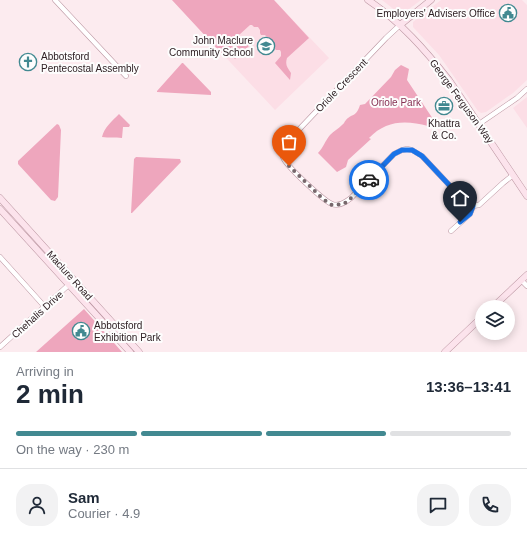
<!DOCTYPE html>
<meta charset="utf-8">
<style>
:root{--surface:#fff;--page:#f2f2f3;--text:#1f2937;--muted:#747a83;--line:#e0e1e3;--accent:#428991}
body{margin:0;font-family:Helvetica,sans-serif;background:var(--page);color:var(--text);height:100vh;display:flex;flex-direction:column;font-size:15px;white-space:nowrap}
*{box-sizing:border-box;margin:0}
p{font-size:13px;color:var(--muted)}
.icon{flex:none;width:22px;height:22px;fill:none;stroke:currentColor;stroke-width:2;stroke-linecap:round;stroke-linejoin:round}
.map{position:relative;height:352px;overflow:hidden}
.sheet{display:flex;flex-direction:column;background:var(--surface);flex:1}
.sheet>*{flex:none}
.tools{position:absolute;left:475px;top:300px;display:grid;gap:8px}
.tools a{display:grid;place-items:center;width:40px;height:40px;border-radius:50%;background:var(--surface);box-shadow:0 2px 10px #0003;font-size:20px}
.pin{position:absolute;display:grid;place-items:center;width:34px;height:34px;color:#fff;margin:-41px -17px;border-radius:50% 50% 50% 0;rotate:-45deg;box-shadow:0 0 4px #0007}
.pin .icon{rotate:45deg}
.courier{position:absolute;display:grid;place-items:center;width:40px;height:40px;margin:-20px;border:3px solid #1a73e8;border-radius:50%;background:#fff;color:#222;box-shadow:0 1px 5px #0007}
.head em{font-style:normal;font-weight:700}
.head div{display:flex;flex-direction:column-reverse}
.head{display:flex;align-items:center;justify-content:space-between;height:68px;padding:0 16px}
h1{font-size:26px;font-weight:700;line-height:30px}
.bar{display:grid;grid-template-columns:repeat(4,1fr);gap:6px 4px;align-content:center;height:48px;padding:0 16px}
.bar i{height:5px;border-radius:3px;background:var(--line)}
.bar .selected{background:var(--accent)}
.bar p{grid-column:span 4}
.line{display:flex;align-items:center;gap:10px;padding:0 16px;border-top:1px solid var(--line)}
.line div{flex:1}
.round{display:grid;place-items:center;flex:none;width:42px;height:42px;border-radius:16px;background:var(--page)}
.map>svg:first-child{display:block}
.built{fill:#fcdee6}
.green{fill:#eea6bd}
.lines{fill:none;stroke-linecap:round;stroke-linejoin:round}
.street-casing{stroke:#bb95a1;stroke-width:5.5}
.secondary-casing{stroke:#bb95a1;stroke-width:7}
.street{stroke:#fff;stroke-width:4.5}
.secondary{stroke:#fce3ec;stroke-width:6}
.done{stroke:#77686c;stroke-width:4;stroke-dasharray:0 7.2}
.route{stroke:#1a73e8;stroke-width:5}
.labels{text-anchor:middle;stroke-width:4;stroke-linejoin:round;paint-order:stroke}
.poi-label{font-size:10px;fill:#2f2125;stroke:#fdfdfd;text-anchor:end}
.street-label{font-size:10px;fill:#2f2125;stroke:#fdfdfd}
.park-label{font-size:10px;fill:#862f52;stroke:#fdfdfd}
</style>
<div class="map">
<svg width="527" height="352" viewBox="0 0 527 352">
<rect width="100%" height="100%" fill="#fcebef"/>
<path class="built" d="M 172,0 L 274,0 L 329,58 L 275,110 Z
M 382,0 L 421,0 L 401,15 Z
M 441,0 L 522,0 L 527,5 L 527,80 L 513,93 L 486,112 L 481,113 L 478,111 L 439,55 L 413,27 L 413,22 Z
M 527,97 L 527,128 L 513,108 Z"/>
<path class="green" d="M 172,0 L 274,0 L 309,38 L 287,58 C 285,65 287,67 291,73 L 290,80 L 275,63 L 281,56 L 281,52 L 280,50 L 276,50 L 274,48 L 275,45 L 273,42 L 269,42 L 267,41 L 267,37 L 265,35 L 261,35 L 260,33 L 260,30 L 258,27 L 254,27 L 252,25 L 250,25 L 239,35 L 235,44 L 223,55 Z
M 247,41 L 250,45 L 235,59 L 228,52 L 238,43 L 242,46 Z
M 182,63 L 183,63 L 211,92 L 211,95 L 157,92 L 157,91 Z
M 401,65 L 409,69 L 407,80 L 433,119 L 428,126 C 406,120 386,120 369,138 L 371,139 L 348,160 L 346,167 L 337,172 L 318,153 C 323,148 325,141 330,135 C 334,131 338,129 342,125 C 344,124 344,122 346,120 C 352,113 356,118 360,105 L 365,104 L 391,77 L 395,70 Z
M 119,114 L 130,125 L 129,127 L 123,127 L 122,138 C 115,137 109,138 102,137 C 104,128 112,121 119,114 Z
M 57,124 L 59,125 L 61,130 L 58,197 L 55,201 L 51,200 L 18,164 L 18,161 Z
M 136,157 L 180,159 L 181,162 L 132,213 L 131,213 L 134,159 Z
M 84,309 L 122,352 L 36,352 Z"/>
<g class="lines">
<defs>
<path id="street" d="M 55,0 L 126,76
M 400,25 L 386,38 L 289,140 C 284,145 282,150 283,157 C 285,165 324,201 332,204 C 339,207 346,202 351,198 L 394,154 L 402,150 L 407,149 L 412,150 L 422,156 L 467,204 L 473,206
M 479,124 L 517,98 L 527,89
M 451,231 L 470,214 L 473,206 L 479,205 L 503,183 L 513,175
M 0,257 L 45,307
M 521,280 L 527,286
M 0,347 L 74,280"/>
<path id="secondary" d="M 368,0 C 400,21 426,51 449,80 L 527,196
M 400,25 L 431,0
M 0,198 L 139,352
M 0,209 L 130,352
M 493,307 L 527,275
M 445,352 L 482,317"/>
</defs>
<use href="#street" class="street-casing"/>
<use href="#secondary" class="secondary-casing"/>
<use href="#street" class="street"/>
<use href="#secondary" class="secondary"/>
</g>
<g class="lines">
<path class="done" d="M 289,166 L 323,199 L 332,205 L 344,204 L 351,198 L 369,180"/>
<path class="route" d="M 369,180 L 394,154 L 402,150 L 412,150 L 422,156 L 467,204 L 473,206 L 470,214 L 460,222"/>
</g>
<defs>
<symbol id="civic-ring" viewBox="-11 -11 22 22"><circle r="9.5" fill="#fdfdfd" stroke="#428991" stroke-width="1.5"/><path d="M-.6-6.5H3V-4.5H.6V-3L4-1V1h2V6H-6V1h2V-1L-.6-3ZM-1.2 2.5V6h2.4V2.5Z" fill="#428991"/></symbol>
<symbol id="school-ring" viewBox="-11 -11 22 22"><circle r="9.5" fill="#fdfdfd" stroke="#428991" stroke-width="1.5"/><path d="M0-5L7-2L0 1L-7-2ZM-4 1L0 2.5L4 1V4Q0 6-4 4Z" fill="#428991"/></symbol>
<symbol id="church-ring" viewBox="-11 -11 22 22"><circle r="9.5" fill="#fdfdfd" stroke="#428991" stroke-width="1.5"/><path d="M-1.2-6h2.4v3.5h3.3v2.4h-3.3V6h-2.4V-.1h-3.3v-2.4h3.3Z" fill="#428991"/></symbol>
<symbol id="office-ring" viewBox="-11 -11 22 22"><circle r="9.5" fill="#fdfdfd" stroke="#428991" stroke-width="1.5"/><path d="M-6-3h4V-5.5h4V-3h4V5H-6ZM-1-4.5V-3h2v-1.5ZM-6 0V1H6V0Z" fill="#428991"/></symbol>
</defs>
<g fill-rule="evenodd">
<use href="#civic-ring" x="498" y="3" width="20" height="20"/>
<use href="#school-ring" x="256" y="36" width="20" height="20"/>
<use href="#church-ring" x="18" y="52" width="20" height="20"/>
<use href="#office-ring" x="434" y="96" width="20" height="20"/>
<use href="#civic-ring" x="71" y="321" width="20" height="20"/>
</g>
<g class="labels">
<g class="poi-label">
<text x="495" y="17">Employers' Advisers Office</text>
<text x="253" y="44">John Maclure<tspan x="253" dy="12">Community School</tspan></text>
<text x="41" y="60" text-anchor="start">Abbotsford<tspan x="41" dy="12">Pentecostal Assembly</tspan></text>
<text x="444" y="127" text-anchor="middle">Khattra<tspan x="444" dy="12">&amp; Co.</tspan></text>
<text x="94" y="329" text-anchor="start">Abbotsford<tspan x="94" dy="12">Exhibition Park</tspan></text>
</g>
<g class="street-label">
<text transform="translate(341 85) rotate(-46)" y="4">Oriole Crescent</text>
<text transform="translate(462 101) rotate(54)" y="4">George Ferguson Way</text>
<text transform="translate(70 275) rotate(48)" y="4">Maclure Road</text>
<text transform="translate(37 314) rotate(-42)" y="4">Chehalis Drive</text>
</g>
<g class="park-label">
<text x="396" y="106">Oriole Park</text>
</g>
</g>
</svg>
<div class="tools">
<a><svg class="icon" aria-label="layers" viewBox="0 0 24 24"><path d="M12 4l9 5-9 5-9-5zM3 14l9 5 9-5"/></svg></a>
</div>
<div class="pin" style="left:289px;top:166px;background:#ea580c"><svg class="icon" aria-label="bag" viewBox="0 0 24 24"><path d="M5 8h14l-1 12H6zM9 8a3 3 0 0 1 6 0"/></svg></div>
<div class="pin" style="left:460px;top:222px;background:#1f2937"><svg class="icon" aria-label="home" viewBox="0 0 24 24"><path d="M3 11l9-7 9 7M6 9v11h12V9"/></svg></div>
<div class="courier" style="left:369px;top:180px"><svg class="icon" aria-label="car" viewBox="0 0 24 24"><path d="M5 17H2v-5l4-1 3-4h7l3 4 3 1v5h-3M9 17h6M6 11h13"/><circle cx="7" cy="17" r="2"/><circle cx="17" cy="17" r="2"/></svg></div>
</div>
<section class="sheet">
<div class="head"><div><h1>2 min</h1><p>Arriving in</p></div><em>13:36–13:41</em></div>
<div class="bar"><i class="selected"></i><i class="selected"></i><i class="selected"></i><i></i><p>On the way · 230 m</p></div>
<div class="line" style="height:72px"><a class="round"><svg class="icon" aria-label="person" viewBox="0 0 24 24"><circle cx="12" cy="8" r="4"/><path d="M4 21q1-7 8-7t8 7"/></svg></a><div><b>Sam</b><p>Courier · 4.9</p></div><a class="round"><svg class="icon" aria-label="chat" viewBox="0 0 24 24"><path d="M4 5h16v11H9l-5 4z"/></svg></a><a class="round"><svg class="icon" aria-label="phone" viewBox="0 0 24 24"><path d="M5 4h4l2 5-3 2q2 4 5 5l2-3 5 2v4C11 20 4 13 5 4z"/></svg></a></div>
</section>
